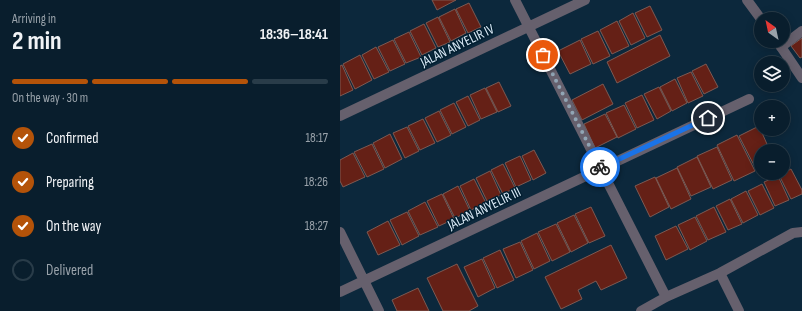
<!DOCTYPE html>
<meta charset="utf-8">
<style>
:root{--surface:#091e2d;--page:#172b39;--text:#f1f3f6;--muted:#99a2aa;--line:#293c49;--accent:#b45309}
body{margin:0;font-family:"Sofia Sans Condensed",sans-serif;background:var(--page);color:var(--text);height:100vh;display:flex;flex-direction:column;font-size:15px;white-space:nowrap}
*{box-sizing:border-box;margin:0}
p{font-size:13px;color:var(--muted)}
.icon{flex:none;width:22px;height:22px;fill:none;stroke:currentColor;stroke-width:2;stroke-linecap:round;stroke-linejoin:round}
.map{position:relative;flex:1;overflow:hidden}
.drawer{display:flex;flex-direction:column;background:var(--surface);width:340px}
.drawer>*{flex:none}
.needle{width:26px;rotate:327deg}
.fabs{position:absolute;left:414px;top:12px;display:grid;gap:8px}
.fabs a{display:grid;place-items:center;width:36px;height:36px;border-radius:50%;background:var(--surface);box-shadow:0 2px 10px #0003,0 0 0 1px var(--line);font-size:20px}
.pin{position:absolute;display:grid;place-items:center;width:34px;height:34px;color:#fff;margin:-17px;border:2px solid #fff;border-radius:50%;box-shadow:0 1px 4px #0007}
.courier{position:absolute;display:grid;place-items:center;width:40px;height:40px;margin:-20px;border:3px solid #1a73e8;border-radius:50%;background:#fff;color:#222;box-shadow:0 1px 5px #0007}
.head em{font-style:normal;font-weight:700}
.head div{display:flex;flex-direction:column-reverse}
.head{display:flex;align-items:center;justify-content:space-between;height:68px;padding:0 12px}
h1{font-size:26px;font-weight:700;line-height:30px}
.bar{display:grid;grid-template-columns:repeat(4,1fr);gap:6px 4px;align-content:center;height:48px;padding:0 12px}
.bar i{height:5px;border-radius:3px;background:var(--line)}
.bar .current{background:var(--accent)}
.bar p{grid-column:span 4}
ol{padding:0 12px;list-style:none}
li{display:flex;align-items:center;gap:12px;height:44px}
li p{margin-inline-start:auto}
li .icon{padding:4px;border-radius:50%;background:var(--accent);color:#fff;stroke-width:4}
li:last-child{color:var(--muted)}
li i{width:22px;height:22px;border:2px solid var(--line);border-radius:50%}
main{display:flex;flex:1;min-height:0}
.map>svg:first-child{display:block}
.building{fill:#652016;stroke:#7d5952}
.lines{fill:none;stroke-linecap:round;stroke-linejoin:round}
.minor{stroke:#66606d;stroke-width:10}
.tertiary{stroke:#66606d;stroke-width:10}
.done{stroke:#91a5b5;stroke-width:4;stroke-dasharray:0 7.2}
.route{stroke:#1a73e8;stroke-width:5}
.labels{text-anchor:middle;stroke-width:3;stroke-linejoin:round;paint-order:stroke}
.street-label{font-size:14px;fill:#d9e9f6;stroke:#021f31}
</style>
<main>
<section class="drawer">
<div class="head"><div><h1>2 min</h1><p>Arriving in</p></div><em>18:36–18:41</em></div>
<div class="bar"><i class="current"></i><i class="current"></i><i class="current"></i><i></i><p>On the way · 30 m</p></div>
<ol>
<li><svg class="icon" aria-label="check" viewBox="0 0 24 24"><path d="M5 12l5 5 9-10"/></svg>Confirmed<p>18:17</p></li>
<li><svg class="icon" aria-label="check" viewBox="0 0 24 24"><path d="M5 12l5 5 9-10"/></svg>Preparing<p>18:26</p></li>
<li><svg class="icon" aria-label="check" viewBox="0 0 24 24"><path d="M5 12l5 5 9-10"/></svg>On the way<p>18:27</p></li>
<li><i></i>Delivered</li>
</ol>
</section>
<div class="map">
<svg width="462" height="311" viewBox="0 0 462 311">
<rect width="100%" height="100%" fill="#0c283c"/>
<path class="building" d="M 92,0 L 116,0 L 97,10 Z
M 129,3 L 141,27 L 128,33 L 116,9 Z
M 310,6 L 322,30 L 307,37 L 295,13 Z
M 115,9 L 126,33 L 111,41 L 99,17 Z
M 293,13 L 305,38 L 291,45 L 279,21 Z
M 98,17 L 110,42 L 98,47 L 86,23 Z
M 277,21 L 289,46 L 272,54 L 260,30 Z
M 84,24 L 96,48 L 82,55 L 70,31 Z
M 258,31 L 270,56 L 253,64 L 241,39 Z
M 69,32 L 81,57 L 66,63 L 54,39 Z
M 320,35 L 330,56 L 277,83 L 267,62 Z
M 462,38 L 462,57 L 460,58 L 451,46 Z
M 53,40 L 65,64 L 50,71 L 38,47 Z
M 240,40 L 251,64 L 230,74 L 218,51 Z
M 36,47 L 49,72 L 34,79 L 22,55 Z
M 20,55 L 32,80 L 15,89 L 3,64 Z
M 366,64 L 378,87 L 364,94 L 352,71 Z
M 2,65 L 13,90 L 0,96 L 0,66 Z
M 351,72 L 363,96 L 348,103 L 337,78 Z
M 335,79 L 347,103 L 332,111 L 320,87 Z
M 159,82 L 171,106 L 158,112 L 146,88 Z
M 263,84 L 273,104 L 242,120 L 232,100 Z
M 319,87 L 331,111 L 317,119 L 304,94 Z
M 145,88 L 157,112 L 141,119 L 130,95 Z
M 302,95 L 314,120 L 297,128 L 285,103 Z
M 128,96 L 140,120 L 128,126 L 116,102 Z
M 114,103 L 126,127 L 112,134 L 100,110 Z
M 284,105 L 296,129 L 278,138 L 266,113 Z
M 99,111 L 111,135 L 97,142 L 85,118 Z
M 265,114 L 277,137 L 255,148 L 244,124 Z
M 83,119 L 95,143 L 80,150 L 68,126 Z
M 419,126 L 430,151 L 421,151 L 421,169 L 417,171 L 399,136 Z
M 67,127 L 79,151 L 65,158 L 53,133 Z
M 50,134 L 62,159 L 45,168 L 33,143 Z
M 397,135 L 415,171 L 394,181 L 377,145 Z
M 32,144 L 44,169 L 27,177 L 14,152 Z
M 377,147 L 392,180 L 373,189 L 357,156 Z
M 194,150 L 206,173 L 193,180 L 182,156 Z
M 13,153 L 25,177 L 3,187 L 0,181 L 0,160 Z
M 180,156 L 191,180 L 176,187 L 165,163 Z
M 357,157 L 371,187 L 351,196 L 337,167 Z
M 163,164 L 175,188 L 163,194 L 151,170 Z
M 337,168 L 351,199 L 331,209 L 316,178 Z
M 451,169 L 462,190 L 462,194 L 451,199 L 439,175 Z
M 150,171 L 161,195 L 147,201 L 136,178 Z
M 438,176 L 449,200 L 435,206 L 424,182 Z
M 315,177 L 329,207 L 310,217 L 295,186 Z
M 134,179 L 146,203 L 131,210 L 120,186 Z
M 422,184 L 434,208 L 420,215 L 408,191 Z
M 118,186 L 130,211 L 115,218 L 103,194 Z
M 406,191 L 418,215 L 403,223 L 391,199 Z
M 102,194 L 114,219 L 99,226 L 87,201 Z
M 390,199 L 402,224 L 388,230 L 376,206 Z
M 85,202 L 98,227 L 80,235 L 68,211 Z
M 251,207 L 265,236 L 249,243 L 235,214 Z
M 374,207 L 386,232 L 368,240 L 356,216 Z
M 67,212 L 79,236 L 62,245 L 50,220 Z
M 234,215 L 248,243 L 231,252 L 217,223 Z
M 355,217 L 367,241 L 350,250 L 338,225 Z
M 48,221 L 60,245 L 38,255 L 27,232 Z
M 216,224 L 230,252 L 212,261 L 198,232 Z
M 336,226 L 348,249 L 326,260 L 315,236 Z
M 197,233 L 210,261 L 194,269 L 181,241 Z
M 180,242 L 193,270 L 176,278 L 163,249 Z
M 271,245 L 287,278 L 261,290 L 256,281 L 238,290 L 242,299 L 221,309 L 205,277 Z
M 160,250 L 174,280 L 157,288 L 143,258 Z
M 142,259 L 155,288 L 138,297 L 124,267 Z
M 117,264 L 138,306 L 129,311 L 103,311 L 87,278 Z
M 78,288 L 89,311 L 57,311 L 52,300 Z"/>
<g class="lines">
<path class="minor" d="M 175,0 L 326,297
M 441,47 L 462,31
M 0,116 L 245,0
M 0,232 L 39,311
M 380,273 L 399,311
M 0,292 L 409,99
M 301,311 L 326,297 L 380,273 L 453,233 L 462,232"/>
<path class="tertiary" d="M 407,0 L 421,19
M 437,41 L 462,78"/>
</g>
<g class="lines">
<path class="done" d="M 203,55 L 260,167"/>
<path class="route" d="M 260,167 L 260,168 L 368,118"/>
</g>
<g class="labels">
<g class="street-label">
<text transform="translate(117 45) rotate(-26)" y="5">JALAN ANYELIR IV</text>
<text transform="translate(144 208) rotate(-26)" y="5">JALAN ANYELIR III</text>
</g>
</g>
</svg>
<div class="fabs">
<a><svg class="needle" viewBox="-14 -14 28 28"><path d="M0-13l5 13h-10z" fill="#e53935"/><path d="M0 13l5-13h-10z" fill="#99a2aa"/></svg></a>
<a><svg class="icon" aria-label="layers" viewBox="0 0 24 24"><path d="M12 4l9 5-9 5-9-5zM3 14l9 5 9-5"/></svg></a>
<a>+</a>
<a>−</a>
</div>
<div class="pin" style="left:203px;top:55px;background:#ea580c"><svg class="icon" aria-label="bag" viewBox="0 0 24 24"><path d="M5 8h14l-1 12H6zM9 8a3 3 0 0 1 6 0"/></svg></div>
<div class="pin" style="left:368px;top:118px;background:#1f2937"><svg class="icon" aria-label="home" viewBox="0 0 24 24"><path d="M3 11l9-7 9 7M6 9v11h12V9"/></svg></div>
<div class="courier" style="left:260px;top:167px"><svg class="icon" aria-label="bike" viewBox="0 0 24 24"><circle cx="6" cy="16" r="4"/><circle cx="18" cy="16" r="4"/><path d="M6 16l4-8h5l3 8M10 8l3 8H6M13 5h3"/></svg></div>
</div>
</main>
